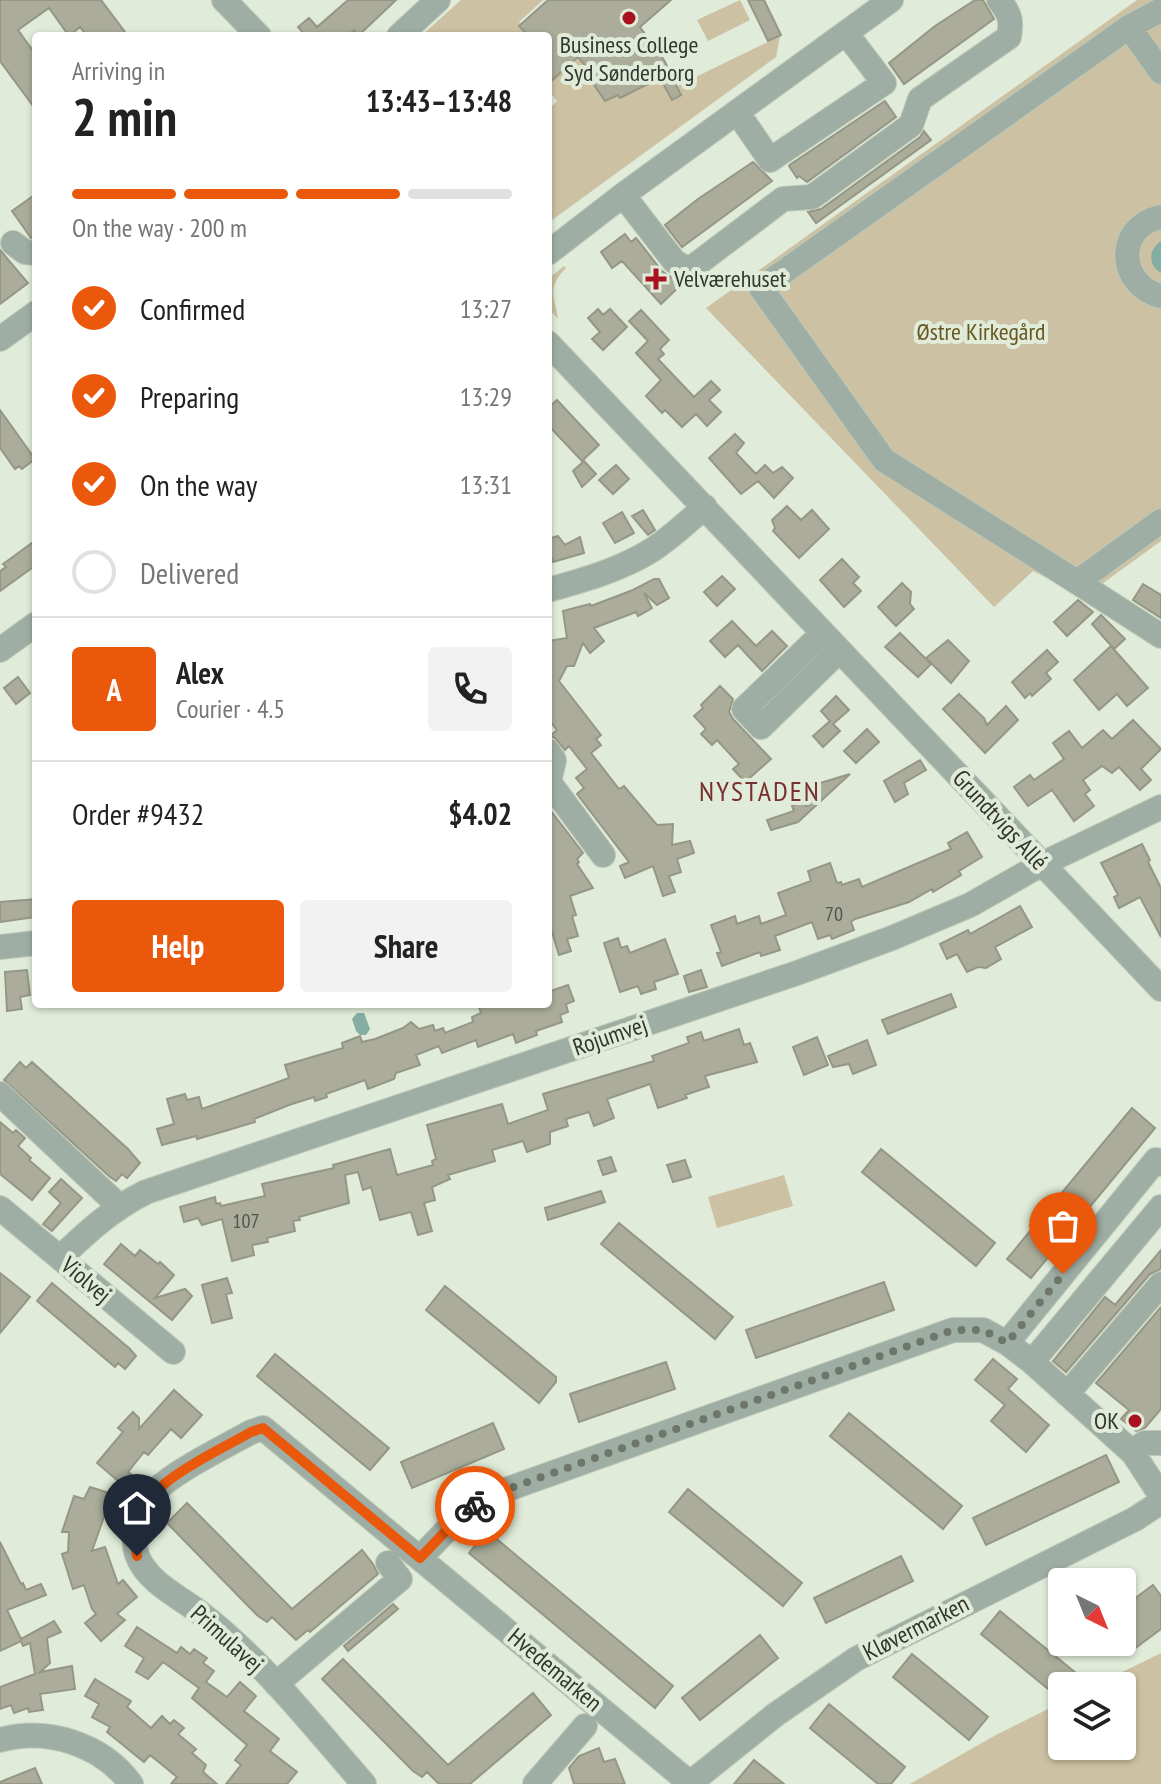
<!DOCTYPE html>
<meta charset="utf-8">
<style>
:root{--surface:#fff;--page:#f2f2f2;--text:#222;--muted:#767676;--line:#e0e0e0;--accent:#ea580c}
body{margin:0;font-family:"PT Sans Narrow",sans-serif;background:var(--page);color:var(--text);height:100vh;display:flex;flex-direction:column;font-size:30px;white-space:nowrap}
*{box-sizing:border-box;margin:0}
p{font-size:26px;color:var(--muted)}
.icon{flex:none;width:44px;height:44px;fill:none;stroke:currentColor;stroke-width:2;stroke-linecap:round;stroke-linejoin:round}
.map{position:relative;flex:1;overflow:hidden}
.side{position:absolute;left:32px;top:32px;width:520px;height:976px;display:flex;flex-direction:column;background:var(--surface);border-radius:8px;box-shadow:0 2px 6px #0004}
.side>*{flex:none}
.needle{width:52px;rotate:137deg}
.controls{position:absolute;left:1048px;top:1568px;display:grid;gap:16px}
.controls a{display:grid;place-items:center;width:88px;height:88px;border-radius:8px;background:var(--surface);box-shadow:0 2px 6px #0004;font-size:40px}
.pin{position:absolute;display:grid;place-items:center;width:68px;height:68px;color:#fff;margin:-82px -34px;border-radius:50% 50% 50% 0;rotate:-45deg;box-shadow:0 0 8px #0007}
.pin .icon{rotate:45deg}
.courier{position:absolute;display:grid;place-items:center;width:80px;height:80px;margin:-40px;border:6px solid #ea580c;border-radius:50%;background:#fff;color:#222;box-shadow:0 2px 10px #0007}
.summary em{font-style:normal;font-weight:700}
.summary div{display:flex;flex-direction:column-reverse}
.summary{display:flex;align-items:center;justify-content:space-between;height:136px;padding:0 40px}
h1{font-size:52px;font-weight:700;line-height:60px}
.bar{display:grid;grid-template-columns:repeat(4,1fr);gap:12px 8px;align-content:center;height:96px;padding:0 40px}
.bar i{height:10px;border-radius:6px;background:var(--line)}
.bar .selected{background:var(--accent)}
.bar p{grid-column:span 4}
.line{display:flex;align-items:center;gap:20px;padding:0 40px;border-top:2px solid var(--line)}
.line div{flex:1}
.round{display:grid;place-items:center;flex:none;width:84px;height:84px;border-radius:8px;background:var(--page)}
ol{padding:0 40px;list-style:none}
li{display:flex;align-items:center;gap:24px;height:88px}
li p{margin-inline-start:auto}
li .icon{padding:8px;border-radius:50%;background:var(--accent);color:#fff;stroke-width:4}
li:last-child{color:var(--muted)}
li i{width:44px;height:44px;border:4px solid var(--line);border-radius:50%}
.cta{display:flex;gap:16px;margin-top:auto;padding:16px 40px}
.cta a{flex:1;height:92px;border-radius:8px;background:var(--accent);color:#fff;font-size:32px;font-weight:700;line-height:92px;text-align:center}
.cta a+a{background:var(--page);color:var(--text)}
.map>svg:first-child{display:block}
.green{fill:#ccc1a2}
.water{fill:#84ada3}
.building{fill:#abad9a;stroke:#959784;stroke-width:2}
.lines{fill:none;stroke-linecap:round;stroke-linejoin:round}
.minor-casing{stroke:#bdc8b7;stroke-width:26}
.minor{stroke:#9faea4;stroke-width:24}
.done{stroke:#6e766a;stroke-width:8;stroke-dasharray:0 14.4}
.route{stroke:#ea580c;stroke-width:10}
.poi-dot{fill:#a8121f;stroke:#e0ecd9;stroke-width:3}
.labels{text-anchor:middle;stroke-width:8;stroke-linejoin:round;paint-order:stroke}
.number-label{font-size:20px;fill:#50544a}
.poi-label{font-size:24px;fill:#31362f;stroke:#e0ecd9}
.park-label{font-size:24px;fill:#68561f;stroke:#e0ecd9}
.street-label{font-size:24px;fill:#31362f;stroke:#e0ecd9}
.quarter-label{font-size:28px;letter-spacing:2px;fill:#77302d;stroke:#e0ecd9}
</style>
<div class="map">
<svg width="1161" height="1784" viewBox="0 0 1161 1784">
<rect width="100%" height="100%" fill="#e0ecd9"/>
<path class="green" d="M 461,0 L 543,0 L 519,22 L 529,33 L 525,36 L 421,36 Z
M 740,0 L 750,20 L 708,41 L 697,20 Z
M 1137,0 L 1161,0 L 1161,541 L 1084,597 L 1033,571 L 994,607 L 706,308 Z
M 780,36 L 776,57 L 548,223 L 548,110 L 557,101 L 548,90 L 548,81 L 577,55 L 664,73 L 671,89 Z
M 564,266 L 566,268 C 546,288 555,297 558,319 L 548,308 L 548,279 Z
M 784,1175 L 793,1206 L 717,1228 L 708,1197 Z
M 1161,1653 L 1161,1784 L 910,1784 L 994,1736 L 1062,1702 L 1062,1746 L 1122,1746 L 1122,1686 L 1094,1686 Z"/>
<path class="water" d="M 1161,241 L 1161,273 C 1148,265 1148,250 1161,241 Z
M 357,1013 L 364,1013 L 370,1029 L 366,1035 L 360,1035 L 356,1031 L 352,1019 Z"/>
<path class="building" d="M 0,0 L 101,0 L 128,36 L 87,36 L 80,27 L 69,36 L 49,8 L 18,30 L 36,55 L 36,110 L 0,61 Z
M 348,0 L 396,0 L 359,35 L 354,30 L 347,36 L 306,36 L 298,27 L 309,18 L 317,27 Z
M 548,0 L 671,0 L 640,27 L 664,60 L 681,95 L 672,100 L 660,78 L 620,98 L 618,95 L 605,101 L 590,79 L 591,72 L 578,57 L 548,84 L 548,36 L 529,36 L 519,26 Z
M 748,0 L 764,0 L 781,35 L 768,41 Z
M 975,0 L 983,0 L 994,19 L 904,84 L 889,63 L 935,26 Z
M 885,101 L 896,117 L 807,182 L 799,176 L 797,178 L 789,166 L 791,164 Z
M 924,131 L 931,140 L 816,223 L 808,212 L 821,209 L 920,137 Z
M 753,162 L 772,181 L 682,247 L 665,225 L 698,199 Z
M 36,194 L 36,238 L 31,238 L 12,211 Z
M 625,234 L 631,242 L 636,238 L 662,271 L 682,284 L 661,304 L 622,261 L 612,268 L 601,252 Z
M 0,250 L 28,283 L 0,304 Z
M 598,309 L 603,315 L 610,309 L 627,327 L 603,350 L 592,339 L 600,332 L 588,318 Z
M 641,310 L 669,340 L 660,349 L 664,354 L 658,359 L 694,397 L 711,381 L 720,390 L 709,400 L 721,412 L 707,426 L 696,414 L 682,427 L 665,410 L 662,413 L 646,396 L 661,380 L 636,353 L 648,341 L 629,321 Z
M 557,400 L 599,445 L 582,461 L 548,425 L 548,408 Z
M 0,410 L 35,459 L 22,469 L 19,466 L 15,469 L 0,448 Z
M 735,434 L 744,443 L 736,453 L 756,474 L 765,465 L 773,473 L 782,467 L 793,478 L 774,498 L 758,481 L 741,494 L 709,458 Z
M 584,461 L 596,474 L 582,487 L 573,471 Z
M 616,465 L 629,479 L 613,494 L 599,480 Z
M 787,506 L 801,520 L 812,510 L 829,529 L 799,558 L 773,531 L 775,528 L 772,520 Z
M 643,510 L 655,530 L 648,535 L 632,516 Z
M 622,512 L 634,533 L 615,543 L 603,523 Z
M 558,536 L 565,545 L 580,537 L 584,553 L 553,562 L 552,558 L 548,559 L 548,539 Z
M 36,540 L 36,565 L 0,591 L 0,571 L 6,567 L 3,564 Z
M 842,559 L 859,577 L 853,583 L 861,591 L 844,607 L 820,580 Z
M 722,576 L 735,589 L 717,606 L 704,592 Z
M 654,579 L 659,579 L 669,598 L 657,605 L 644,593 L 652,608 L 638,616 L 636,612 L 594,628 L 604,641 L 590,653 L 583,643 L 574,666 L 567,666 L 559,681 L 601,735 L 596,739 L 601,745 L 591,753 L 619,789 L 624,786 L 657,825 L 673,824 L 672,845 L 690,841 L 694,853 L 677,859 L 681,872 L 669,876 L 675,892 L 663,896 L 653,866 L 625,878 L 620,866 L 629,862 L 577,794 L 584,788 L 576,778 L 587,769 L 569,746 L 565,750 L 555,738 L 550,736 L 557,730 L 548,719 L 548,641 L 567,638 L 563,611 L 590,604 L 591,606 L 633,590 Z
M 902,583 L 911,592 L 910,604 L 914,609 L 896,626 L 878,607 Z
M 1143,584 L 1161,595 L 1161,618 L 1133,600 Z
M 1078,600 L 1093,612 L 1067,636 L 1054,622 Z
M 1101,615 L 1125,639 L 1114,649 L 1092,624 Z
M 732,621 L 756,646 L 772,631 L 787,646 L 762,671 L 738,645 L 725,657 L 710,641 Z
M 900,633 L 931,664 L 918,677 L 885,647 Z
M 948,640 L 969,661 L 951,683 L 926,658 Z
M 1111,646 L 1148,688 L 1127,706 L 1117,694 L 1099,710 L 1074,680 Z
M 1047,650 L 1058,662 L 1046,673 L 1051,679 L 1032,696 L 1030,693 L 1025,698 L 1012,682 Z
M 18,677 L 30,693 L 16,704 L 4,688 Z
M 720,686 L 733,699 L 729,712 L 733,719 L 771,759 L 745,782 L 733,769 L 739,764 L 717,740 L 712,745 L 701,734 L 706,729 L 694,716 L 703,708 L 701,705 Z
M 959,694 L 984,718 L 987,725 L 1006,706 L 1018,720 L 985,753 L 943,709 Z
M 836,696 L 849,710 L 833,724 L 840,731 L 823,747 L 813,736 L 830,721 L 821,711 Z
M 1133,720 L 1161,749 L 1141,769 L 1151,780 L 1140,790 L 1119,767 L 1112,773 L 1102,766 L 1083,780 L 1090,790 L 1085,794 L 1094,806 L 1074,821 L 1052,790 L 1028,806 L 1014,787 L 1030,775 L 1034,780 L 1064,759 L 1053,743 L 1069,731 L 1082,748 L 1103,730 L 1112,739 Z
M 867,729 L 879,742 L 856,763 L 844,751 Z
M 920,760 L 926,770 L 904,783 L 908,794 L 895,802 L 884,781 Z
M 850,774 L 798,822 L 771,830 L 767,820 L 794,811 L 792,806 L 804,801 L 806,806 L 810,805 L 804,788 Z
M 548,807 L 583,853 L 577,859 L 579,862 L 577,864 L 593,888 L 570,896 L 576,915 L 572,916 L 578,936 L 567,939 L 571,951 L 559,955 L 548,919 Z
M 967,832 L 982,857 L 959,871 L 961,875 L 933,892 L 932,889 L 909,902 L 855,919 L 851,922 L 854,930 L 832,939 L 830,935 L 818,939 L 812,922 L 775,936 L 780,950 L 761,956 L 760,952 L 722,966 L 717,953 L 721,952 L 711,925 L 735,916 L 737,924 L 759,916 L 761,924 L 786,915 L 778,893 L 811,881 L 808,871 L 830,863 L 837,883 L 841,882 L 842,885 L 859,879 L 862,887 L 951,849 L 948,843 Z
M 1142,844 L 1150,860 L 1148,862 L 1161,888 L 1161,937 L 1140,897 L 1119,908 L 1114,897 L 1118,895 L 1101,863 Z
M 36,899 L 36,917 L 0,922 L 0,902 Z
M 1020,906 L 1032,927 L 995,947 L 1001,959 L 986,968 L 978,967 L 967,972 L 957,954 L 947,959 L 940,944 L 968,930 L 970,934 Z
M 618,938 L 621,948 L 627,946 L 630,953 L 665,939 L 678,974 L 654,982 L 656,989 L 641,994 L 638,986 L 620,992 L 604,943 Z
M 27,970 L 30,995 L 20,997 L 22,1009 L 7,1011 L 5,972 Z
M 701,970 L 707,987 L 689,992 L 684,976 Z
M 568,985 L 574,1001 L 566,1004 L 568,1012 L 560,1015 L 562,1022 L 536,1031 L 537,1035 L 516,1043 L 513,1034 L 478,1047 L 476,1040 L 442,1053 L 439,1046 L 416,1055 L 420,1065 L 396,1073 L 394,1079 L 368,1089 L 365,1080 L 326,1094 L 327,1097 L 315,1101 L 314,1097 L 289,1105 L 254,1119 L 255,1122 L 225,1131 L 197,1139 L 196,1136 L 162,1145 L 157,1129 L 174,1124 L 167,1099 L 185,1094 L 187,1100 L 199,1097 L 202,1109 L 289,1078 L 285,1065 L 343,1048 L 342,1043 L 360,1036 L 362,1042 L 375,1039 L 403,1028 L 411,1022 L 419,1029 L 433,1025 L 435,1031 L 443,1028 L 445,1033 L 473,1022 L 472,1017 L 481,1013 L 478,1004 L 548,1004 L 548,992 Z
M 951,994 L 956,1007 L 888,1034 L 882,1020 Z
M 739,1029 L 744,1045 L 750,1043 L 757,1062 L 705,1076 L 709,1087 L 685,1095 L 687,1098 L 658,1108 L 650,1084 L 607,1099 L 614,1118 L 594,1126 L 589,1112 L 566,1119 L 568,1126 L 550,1132 L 550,1144 L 527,1152 L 523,1141 L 492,1150 L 495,1161 L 448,1175 L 450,1179 L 432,1187 L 435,1200 L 424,1203 L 432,1231 L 418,1235 L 411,1212 L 380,1220 L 371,1187 L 363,1190 L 358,1172 L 345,1175 L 349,1203 L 299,1217 L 300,1220 L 293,1221 L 295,1231 L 267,1238 L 268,1242 L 252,1245 L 254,1255 L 232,1261 L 222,1219 L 202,1225 L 198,1218 L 184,1222 L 180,1207 L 215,1197 L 216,1204 L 220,1203 L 221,1206 L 265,1196 L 262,1184 L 334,1168 L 333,1165 L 390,1149 L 397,1175 L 433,1165 L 432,1161 L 436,1159 L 427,1125 L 502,1104 L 508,1124 L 548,1110 L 543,1094 L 654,1061 L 652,1056 L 689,1043 L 687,1037 L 701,1032 L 704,1041 Z
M 817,1037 L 828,1065 L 804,1075 L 793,1047 Z
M 867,1040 L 876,1065 L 853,1074 L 849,1064 L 833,1067 L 828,1056 Z
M 20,1062 L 26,1068 L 32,1062 L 128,1149 L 140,1163 L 127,1178 L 122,1174 L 116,1181 L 110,1177 L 4,1080 Z
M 1132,1108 L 1155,1128 L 1031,1278 L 1007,1259 Z
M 0,1122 L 13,1133 L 16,1130 L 25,1138 L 18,1146 L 31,1158 L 29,1160 L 50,1178 L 32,1200 L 0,1174 Z
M 881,1149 L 995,1243 L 976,1266 L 862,1172 Z
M 611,1157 L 616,1171 L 603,1175 L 598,1161 Z
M 685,1160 L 691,1177 L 673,1182 L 667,1165 Z
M 61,1179 L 82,1198 L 52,1231 L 43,1224 L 61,1203 L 49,1192 Z
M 601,1191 L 605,1202 L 548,1220 L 545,1208 Z
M 619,1223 L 733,1317 L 715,1339 L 601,1244 Z
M 121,1244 L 135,1256 L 140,1250 L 158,1264 L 160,1262 L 174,1275 L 155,1298 L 185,1289 L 192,1296 L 172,1320 L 104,1264 Z
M 1161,1250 L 1161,1269 L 1150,1274 L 1066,1372 L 1053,1361 L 1105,1297 L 1115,1305 Z
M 0,1273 L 30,1297 L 0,1333 Z
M 227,1278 L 232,1293 L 226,1294 L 232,1318 L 212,1323 L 202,1285 Z
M 884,1282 L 894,1310 L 756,1358 L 746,1330 Z
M 52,1283 L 130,1349 L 136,1356 L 125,1369 L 118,1363 L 115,1367 L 37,1301 Z
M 445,1286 L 556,1377 L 556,1382 L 539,1403 L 426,1310 Z
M 1161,1307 L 1161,1409 L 1145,1428 L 1136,1431 L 1121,1419 L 1129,1410 L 1096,1383 Z
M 275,1354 L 389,1448 L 370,1470 L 257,1376 Z
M 993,1359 L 1017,1379 L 1008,1389 L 1049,1425 L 1026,1452 L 991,1421 L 1005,1405 L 975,1380 Z
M 666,1362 L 675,1389 L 579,1422 L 570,1394 Z
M 174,1390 L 202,1415 L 181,1438 L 171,1429 L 148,1455 L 144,1452 L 128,1472 L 132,1475 L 123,1485 L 97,1463 L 123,1432 L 118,1428 L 133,1412 L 139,1418 L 139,1429 Z
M 849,1413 L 962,1506 L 943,1529 L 830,1436 Z
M 493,1423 L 504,1449 L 412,1488 L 401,1462 Z
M 1106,1455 L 1119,1482 L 986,1545 L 973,1518 Z
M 90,1487 L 112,1494 L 92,1551 L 105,1547 L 118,1584 L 123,1580 L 137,1597 L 117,1614 L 125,1620 L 101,1641 L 85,1623 L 96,1614 L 92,1609 L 84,1585 L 73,1589 L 62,1554 L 68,1552 L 69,1532 L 62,1532 L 74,1496 L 84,1499 Z
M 688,1489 L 802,1583 L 783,1606 L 669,1512 Z
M 187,1503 L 292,1609 L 362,1550 L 373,1564 L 378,1574 L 310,1632 L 308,1630 L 296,1640 L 272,1617 L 267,1622 L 258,1616 L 167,1523 Z
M 487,1531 L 673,1686 L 655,1708 L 469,1553 Z
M 0,1542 L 21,1584 L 23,1583 L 26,1590 L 41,1584 L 46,1595 L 7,1610 L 21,1639 L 54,1621 L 61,1632 L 47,1638 L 50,1663 L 40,1672 L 72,1666 L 75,1689 L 40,1694 L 43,1710 L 29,1712 L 28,1708 L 14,1713 L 11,1705 L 0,1709 L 0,1687 L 35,1674 L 30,1643 L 23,1646 L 21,1641 L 0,1651 Z
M 901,1556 L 913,1581 L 826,1623 L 814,1598 Z
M 1153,1585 L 1161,1596 L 1161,1629 L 1134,1649 L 1122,1633 L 1122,1608 Z
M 393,1604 L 398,1609 L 348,1651 L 344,1646 Z
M 1000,1611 L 1077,1674 L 1067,1686 L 1062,1686 L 1062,1692 L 1058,1697 L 981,1634 Z
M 137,1627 L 177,1653 L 181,1647 L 190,1654 L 194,1649 L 207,1658 L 203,1663 L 214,1671 L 206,1682 L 227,1697 L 240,1682 L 256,1696 L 244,1711 L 279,1739 L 270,1751 L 297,1772 L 287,1784 L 226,1784 L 241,1765 L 235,1760 L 247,1745 L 192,1698 L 199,1688 L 163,1662 L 148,1679 L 136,1672 L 144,1658 L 125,1646 Z
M 760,1635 L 778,1658 L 700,1720 L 682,1698 Z
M 912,1654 L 988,1717 L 969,1740 L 893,1677 Z
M 343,1659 L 448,1765 L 533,1693 L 551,1715 L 470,1784 L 439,1784 L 427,1772 L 422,1777 L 413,1771 L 322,1679 Z
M 95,1679 L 131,1701 L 127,1707 L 151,1728 L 162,1716 L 170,1724 L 174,1720 L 184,1728 L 178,1734 L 196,1749 L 192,1753 L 206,1765 L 203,1772 L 217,1784 L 171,1784 L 177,1777 L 150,1755 L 144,1762 L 107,1732 L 110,1727 L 92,1717 L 99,1704 L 85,1696 Z
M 829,1704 L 905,1767 L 891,1784 L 878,1784 L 810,1728 Z
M 599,1748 L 604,1762 L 615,1759 L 625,1784 L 574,1784 L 569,1768 L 579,1756 Z
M 754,1760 L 784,1784 L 734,1784 Z
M 35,1768 L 42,1784 L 0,1784 L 0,1782 Z"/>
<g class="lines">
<defs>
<path id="minor" d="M 224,0 L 259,36
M 1161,10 L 1129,27 L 761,288 L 884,460 L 1077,582 L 1161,521
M 1129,27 L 1161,72
M 399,36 L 438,0
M 737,112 L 770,160 L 884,83 L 846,33
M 623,195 L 674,261 L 683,267 L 693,267 L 783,199 L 812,197 L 911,125 L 920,99 L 1009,37 C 1012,20 1010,14 999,0
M 1161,217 C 1115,226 1117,285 1161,296
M 13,243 L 25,252 L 36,253
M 548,253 L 623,195 L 891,0
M 0,339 L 36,313
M 548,343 L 1161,989
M 1077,582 L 1161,636
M 548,590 C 584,580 620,570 652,550 C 671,538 688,521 705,507
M 823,633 L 744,709 L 761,727 L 839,651
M 0,650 L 36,624
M 548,751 L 554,760 L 549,782 L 603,855
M 0,947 L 36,943
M 0,1094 L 119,1206
M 0,1208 L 173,1352
M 60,1258 C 87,1232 112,1209 146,1192 L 797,973 L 892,938 L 970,905 L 1042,864 L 1161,807
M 1007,1343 L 1156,1160 L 1161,1164
M 1032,1362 L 1161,1207
M 1067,1394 L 1161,1284
M 1133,1453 L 1144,1443 L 1161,1443
M 420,1558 L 462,1514 L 494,1494 L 953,1330 L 983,1330 L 1007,1343 L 1032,1362 L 1133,1453 L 1161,1496
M 276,1684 L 400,1579 L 388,1563
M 0,1740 C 47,1727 102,1744 131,1784
M 364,1784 C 312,1725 262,1660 199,1612 C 178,1596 147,1582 137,1555 C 132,1540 135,1516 144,1503 C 163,1476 221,1449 251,1432 L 263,1428 L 691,1784
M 535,1784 L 585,1726
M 689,1784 L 775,1715 L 856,1659 L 1135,1519 L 1161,1502"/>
</defs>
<use href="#minor" class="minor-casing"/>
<use href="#minor" class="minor"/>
</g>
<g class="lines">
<path class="done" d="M 475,1506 L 494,1494 L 953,1330 L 983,1330 L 1007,1343 L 1063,1274"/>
<path class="route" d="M 137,1556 C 136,1548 133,1538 134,1530 C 138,1485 215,1453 251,1432 L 263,1428 L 420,1558 L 462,1514 L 475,1506"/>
</g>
<g class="poi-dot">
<circle cx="629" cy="18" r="8"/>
<path d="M652 267h8v8h8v8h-8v8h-8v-8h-8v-8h8z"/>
<circle cx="1135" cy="1421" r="8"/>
</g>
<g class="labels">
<g class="number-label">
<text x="834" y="921">70</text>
<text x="246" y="1228">107</text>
</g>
<g class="poi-label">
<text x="629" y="53">Business College<tspan x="629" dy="28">Syd Sønderborg</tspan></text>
<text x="674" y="287" text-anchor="start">Velværehuset</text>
<text x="1119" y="1429" text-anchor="end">OK</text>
</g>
<g class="park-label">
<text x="981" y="340">Østre Kirkegård</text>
</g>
<g class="street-label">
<text transform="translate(1000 820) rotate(47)" y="8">Grundtvigs Allé</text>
<text transform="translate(610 1036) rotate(-19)" y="8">Rojumvej</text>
<text transform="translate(86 1280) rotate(40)" y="8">Violvej</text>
<text transform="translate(916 1628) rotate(-27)" y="8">Kløvermarken</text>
<text transform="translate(227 1639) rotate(42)" y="8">Primulavej</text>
<text transform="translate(555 1670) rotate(40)" y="8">Hvedemarken</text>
</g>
<g class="quarter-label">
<text x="760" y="801">NYSTADEN</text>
</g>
</g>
</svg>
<div class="controls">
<a><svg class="needle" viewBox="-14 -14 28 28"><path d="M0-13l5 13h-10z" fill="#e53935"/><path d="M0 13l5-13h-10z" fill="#767676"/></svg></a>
<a><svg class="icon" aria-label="layers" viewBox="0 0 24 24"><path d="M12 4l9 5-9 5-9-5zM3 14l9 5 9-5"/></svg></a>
</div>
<div class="pin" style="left:1063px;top:1274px;background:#ea580c"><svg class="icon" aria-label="bag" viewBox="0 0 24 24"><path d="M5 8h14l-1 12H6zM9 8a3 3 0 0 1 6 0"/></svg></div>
<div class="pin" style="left:137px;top:1556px;background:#1f2937"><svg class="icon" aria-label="home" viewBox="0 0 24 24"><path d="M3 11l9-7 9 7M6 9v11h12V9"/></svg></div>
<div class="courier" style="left:475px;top:1506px"><svg class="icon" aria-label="bike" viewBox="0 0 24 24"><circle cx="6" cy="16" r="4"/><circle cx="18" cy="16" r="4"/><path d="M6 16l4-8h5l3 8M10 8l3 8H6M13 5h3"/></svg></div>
<section class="side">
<div class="summary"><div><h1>2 min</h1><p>Arriving in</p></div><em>13:43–13:48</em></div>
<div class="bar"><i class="selected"></i><i class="selected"></i><i class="selected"></i><i></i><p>On the way · 200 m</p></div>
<ol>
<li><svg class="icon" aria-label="check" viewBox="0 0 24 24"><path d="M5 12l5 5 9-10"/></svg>Confirmed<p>13:27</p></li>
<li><svg class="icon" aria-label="check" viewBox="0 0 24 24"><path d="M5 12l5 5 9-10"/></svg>Preparing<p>13:29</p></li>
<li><svg class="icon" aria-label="check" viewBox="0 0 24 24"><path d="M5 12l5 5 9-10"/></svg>On the way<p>13:31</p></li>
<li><i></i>Delivered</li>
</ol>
<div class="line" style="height:144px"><b class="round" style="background:var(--accent);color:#fff">A</b><div><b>Alex</b><p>Courier · 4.5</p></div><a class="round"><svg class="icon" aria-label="phone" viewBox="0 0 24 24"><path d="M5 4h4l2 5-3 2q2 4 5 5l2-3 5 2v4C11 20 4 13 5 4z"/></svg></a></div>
<div class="line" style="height:104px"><div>Order #9432</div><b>$4.02</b></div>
<div class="cta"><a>Help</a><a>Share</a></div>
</section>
</div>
